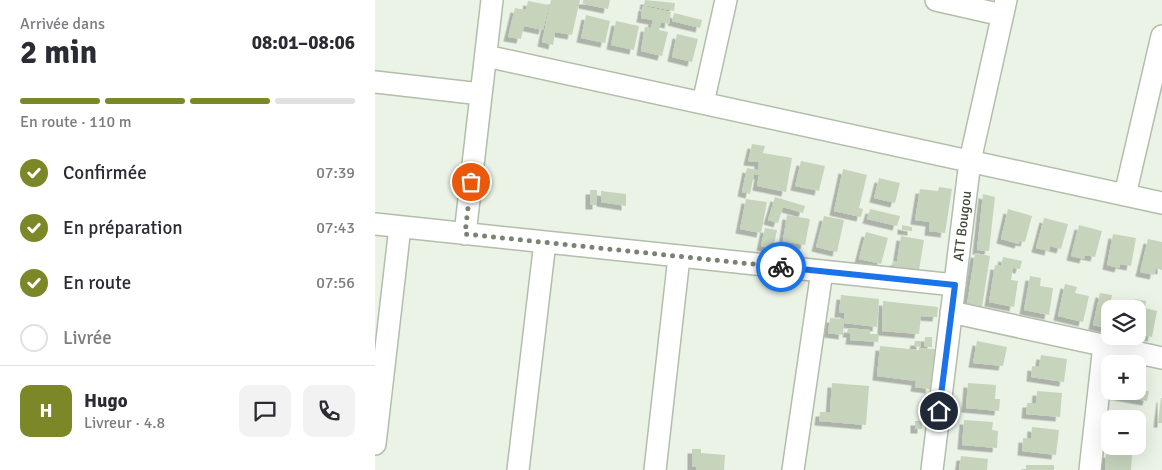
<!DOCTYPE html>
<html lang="fr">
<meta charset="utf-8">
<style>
:root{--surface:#fff;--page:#f2f2f3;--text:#2b2b33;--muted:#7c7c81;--line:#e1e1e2;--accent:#7c8727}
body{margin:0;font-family:Signika,sans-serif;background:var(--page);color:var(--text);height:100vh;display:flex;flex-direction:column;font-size:19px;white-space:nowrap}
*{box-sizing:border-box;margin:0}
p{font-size:16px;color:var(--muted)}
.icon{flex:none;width:28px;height:28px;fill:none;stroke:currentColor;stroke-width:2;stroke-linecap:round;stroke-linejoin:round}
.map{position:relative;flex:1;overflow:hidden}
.details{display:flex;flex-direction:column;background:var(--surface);width:375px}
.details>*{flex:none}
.tools{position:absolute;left:726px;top:300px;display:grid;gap:10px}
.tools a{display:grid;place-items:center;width:45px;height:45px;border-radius:10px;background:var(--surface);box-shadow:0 5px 20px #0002;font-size:25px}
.pin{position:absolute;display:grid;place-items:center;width:42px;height:42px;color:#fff;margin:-21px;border:2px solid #fff;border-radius:50%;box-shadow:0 1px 5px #0007}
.courier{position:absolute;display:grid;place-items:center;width:50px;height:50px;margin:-25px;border:4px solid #1a73e8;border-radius:50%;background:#fff;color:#222;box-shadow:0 1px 6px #0007}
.summary em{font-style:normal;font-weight:700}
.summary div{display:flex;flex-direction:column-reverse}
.summary{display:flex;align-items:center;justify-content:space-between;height:85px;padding:0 20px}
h1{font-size:32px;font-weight:700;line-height:38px}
.bar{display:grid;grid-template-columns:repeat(4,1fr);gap:8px 5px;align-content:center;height:60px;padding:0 20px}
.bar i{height:6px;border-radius:4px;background:var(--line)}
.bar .selected{background:var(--accent)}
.bar p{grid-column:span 4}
.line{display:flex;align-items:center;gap:12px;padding:0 20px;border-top:1px solid var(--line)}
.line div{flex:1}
.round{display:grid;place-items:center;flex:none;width:52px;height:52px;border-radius:10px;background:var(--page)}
ol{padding:0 20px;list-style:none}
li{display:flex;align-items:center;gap:15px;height:55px}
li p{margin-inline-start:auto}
li .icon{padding:5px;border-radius:50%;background:var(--accent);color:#fff;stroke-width:4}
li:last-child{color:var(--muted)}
li i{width:28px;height:28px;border:2px solid var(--line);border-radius:50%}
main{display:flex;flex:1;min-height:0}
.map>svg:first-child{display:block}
.building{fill:#c6d4bc;filter:url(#shadow)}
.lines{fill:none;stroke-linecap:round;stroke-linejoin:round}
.minor-casing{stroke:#b1bea9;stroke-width:24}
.minor{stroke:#fff;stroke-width:21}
.done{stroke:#798273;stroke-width:5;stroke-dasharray:0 9}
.route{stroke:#1a73e8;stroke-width:6}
.labels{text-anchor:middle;stroke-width:4.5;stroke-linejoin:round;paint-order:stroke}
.street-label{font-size:14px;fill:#3c4535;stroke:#fff}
</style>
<main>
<section class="details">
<div class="summary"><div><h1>2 min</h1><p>Arrivée dans</p></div><em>08:01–08:06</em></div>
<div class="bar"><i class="selected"></i><i class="selected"></i><i class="selected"></i><i></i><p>En route · 110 m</p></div>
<ol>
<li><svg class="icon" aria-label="check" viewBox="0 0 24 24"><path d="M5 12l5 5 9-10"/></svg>Confirmée<p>07:39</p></li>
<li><svg class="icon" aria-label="check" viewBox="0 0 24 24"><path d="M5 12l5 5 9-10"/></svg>En préparation<p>07:43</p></li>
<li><svg class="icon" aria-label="check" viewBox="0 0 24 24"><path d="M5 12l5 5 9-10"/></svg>En route<p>07:56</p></li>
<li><i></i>Livrée</li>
</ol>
<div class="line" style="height:90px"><b class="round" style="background:var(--accent);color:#fff">H</b><div><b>Hugo</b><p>Livreur · 4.8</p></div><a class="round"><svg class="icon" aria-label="chat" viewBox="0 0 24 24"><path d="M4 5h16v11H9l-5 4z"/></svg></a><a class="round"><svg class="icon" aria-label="phone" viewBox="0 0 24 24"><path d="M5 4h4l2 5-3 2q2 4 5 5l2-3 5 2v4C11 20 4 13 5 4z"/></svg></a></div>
</section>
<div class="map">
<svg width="787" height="470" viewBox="0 0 787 470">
<defs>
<filter id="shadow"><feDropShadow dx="-4.5" dy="4.5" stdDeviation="0" flood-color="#0004"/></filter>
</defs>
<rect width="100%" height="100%" fill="#eaf3e6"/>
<path class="building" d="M 176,0 L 205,0 L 197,35 L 180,32 L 178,45 L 167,42 Z
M 208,0 L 235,0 L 233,9 L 208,4 Z
M 270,0 L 300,3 L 299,11 L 269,5 Z
M 153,1 L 174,5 L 168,30 L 149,26 L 146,39 L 133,37 L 140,8 L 151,10 Z
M 268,6 L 296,12 L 294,24 L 286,22 L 284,30 L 293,32 L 287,56 L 266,51 L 270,27 L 276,28 L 278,20 L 266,18 Z
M 299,13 L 327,20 L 325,28 L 297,21 Z
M 211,15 L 235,21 L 230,43 L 206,38 Z
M 241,21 L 264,26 L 259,50 L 236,45 Z
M 302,34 L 323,39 L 317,62 L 297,57 Z
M 377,144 L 390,146 L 388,153 L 417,158 L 411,192 L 382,186 L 384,175 L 379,174 L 375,194 L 367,192 L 372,168 L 383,170 L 384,162 L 373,161 Z
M 426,161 L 450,166 L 444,191 L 420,186 Z
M 468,169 L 492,175 L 484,208 L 488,209 L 486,217 L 459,211 Z
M 504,178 L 525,183 L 520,203 L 499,198 Z
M 564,187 L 577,189 L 570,233 L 554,231 L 555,222 L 540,220 L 545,189 L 563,191 Z
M 215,190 L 222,190 L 222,205 L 215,205 Z
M 226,191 L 251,194 L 251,206 L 226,202 Z
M 608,194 L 620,197 L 614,251 L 602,250 Z
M 400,197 L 430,206 L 428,213 L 408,207 L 403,223 L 393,220 Z
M 371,199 L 392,202 L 386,233 L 365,229 Z
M 495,209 L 525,216 L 522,226 L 492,219 Z
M 633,209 L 657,216 L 650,242 L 645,241 L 644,244 L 626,239 Z
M 412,215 L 435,219 L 430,245 L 408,241 Z
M 449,216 L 469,220 L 462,252 L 441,247 Z
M 669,218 L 693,224 L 686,249 L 675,246 L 674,251 L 661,248 Z
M 527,225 L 537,227 L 537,231 L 527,230 Z
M 704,225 L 727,231 L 720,257 L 710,255 L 709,259 L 696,256 Z
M 390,228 L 402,230 L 398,249 L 386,246 Z
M 491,232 L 513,238 L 506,264 L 484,259 Z
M 738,234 L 761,238 L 756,266 L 745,264 L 744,268 L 732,265 Z
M 526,236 L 549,240 L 544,270 L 518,268 L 519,261 L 522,261 Z
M 773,239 L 787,242 L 787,270 L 781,268 L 779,275 L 765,272 Z
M 600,253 L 615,256 L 607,307 L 592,305 Z
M 628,257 L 647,261 L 645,269 L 638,268 L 636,280 L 643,281 L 639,307 L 614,302 L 620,265 L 626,266 Z
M 655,276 L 666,278 L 665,286 L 678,288 L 674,315 L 649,310 Z
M 690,284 L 702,287 L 700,293 L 714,296 L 708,322 L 683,316 Z
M 725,293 L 737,295 L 736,300 L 748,302 L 746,309 L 735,309 L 735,329 L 718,325 Z
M 466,295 L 504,299 L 502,327 L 469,323 L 468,335 L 453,333 L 455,318 L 469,319 L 470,313 L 464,313 Z
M 760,299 L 771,301 L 770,308 L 782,311 L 777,337 L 762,334 L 762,309 L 758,309 Z
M 508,301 L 563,307 L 562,317 L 546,316 L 544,334 L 507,331 Z
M 473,328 L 495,330 L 495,334 L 504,334 L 503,342 L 475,340 L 476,333 L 472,333 Z
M 550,337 L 557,337 L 557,347 L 549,347 Z
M 540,341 L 546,341 L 546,347 L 539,346 Z
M 602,341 L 632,347 L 628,366 L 598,363 Z
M 505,346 L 544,350 L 544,348 L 560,349 L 555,389 L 540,387 L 541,381 L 502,376 Z
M 666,355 L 692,359 L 689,382 L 656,377 L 657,366 L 664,367 Z
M 762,375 L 769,377 L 767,390 L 774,391 L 772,401 L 738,395 L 739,391 L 762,391 Z
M 457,383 L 494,386 L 491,425 L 444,421 L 445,412 L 455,412 Z
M 593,383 L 621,385 L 620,399 L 625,399 L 624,411 L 591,408 Z
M 662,391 L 687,393 L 685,417 L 651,414 L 652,403 L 661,403 Z
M 786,398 L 787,398 L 787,423 L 783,423 Z
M 589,420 L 618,422 L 617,430 L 623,431 L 622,448 L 587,445 Z
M 540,421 L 547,421 L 547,429 L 540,429 Z
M 734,424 L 735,424 L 735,444 L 732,443 Z
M 657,427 L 684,430 L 681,455 L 647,451 L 648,438 L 656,439 Z
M 317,449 L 326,449 L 326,453 L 350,455 L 349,470 L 321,470 L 321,467 L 317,467 Z
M 731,453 L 757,455 L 756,470 L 730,470 Z
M 586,456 L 613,459 L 612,470 L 584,470 Z
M 651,465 L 679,465 L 679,470 L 651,470 Z"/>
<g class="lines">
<defs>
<path id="minor" d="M 561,0 L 627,15
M 111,56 L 787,203
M 0,82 L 106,94
M 328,103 L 351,0
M 750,195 L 787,36
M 0,224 L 580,285
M 90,234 L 117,0
M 576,312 L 787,358
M 0,444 L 25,227
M 143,470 L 170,242
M 280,470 L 304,257
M 418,470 L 447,271
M 557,470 L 595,161 L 631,0
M 715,470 L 729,345"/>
</defs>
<use href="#minor" class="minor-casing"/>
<use href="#minor" class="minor"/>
</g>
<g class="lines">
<path class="done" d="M 96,182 L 90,234 L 406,267"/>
<path class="route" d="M 406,267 L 580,285 L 564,411"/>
</g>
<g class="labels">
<g class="street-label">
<text transform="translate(587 226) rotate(-83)" y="5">ATT Bougou</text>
</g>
</g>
</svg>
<div class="tools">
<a><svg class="icon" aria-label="layers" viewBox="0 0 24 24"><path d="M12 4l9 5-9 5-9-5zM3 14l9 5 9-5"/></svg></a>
<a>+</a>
<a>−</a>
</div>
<div class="pin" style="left:96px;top:182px;background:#ea580c"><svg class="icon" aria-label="bag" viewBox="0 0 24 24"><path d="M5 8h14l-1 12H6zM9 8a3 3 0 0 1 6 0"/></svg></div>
<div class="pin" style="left:564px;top:411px;background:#1f2937"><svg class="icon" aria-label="home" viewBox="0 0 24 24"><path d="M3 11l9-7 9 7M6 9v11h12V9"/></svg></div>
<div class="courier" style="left:406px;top:267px"><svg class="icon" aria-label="bike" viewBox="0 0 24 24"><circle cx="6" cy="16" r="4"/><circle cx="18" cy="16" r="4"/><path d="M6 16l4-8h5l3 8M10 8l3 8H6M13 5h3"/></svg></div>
</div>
</main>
